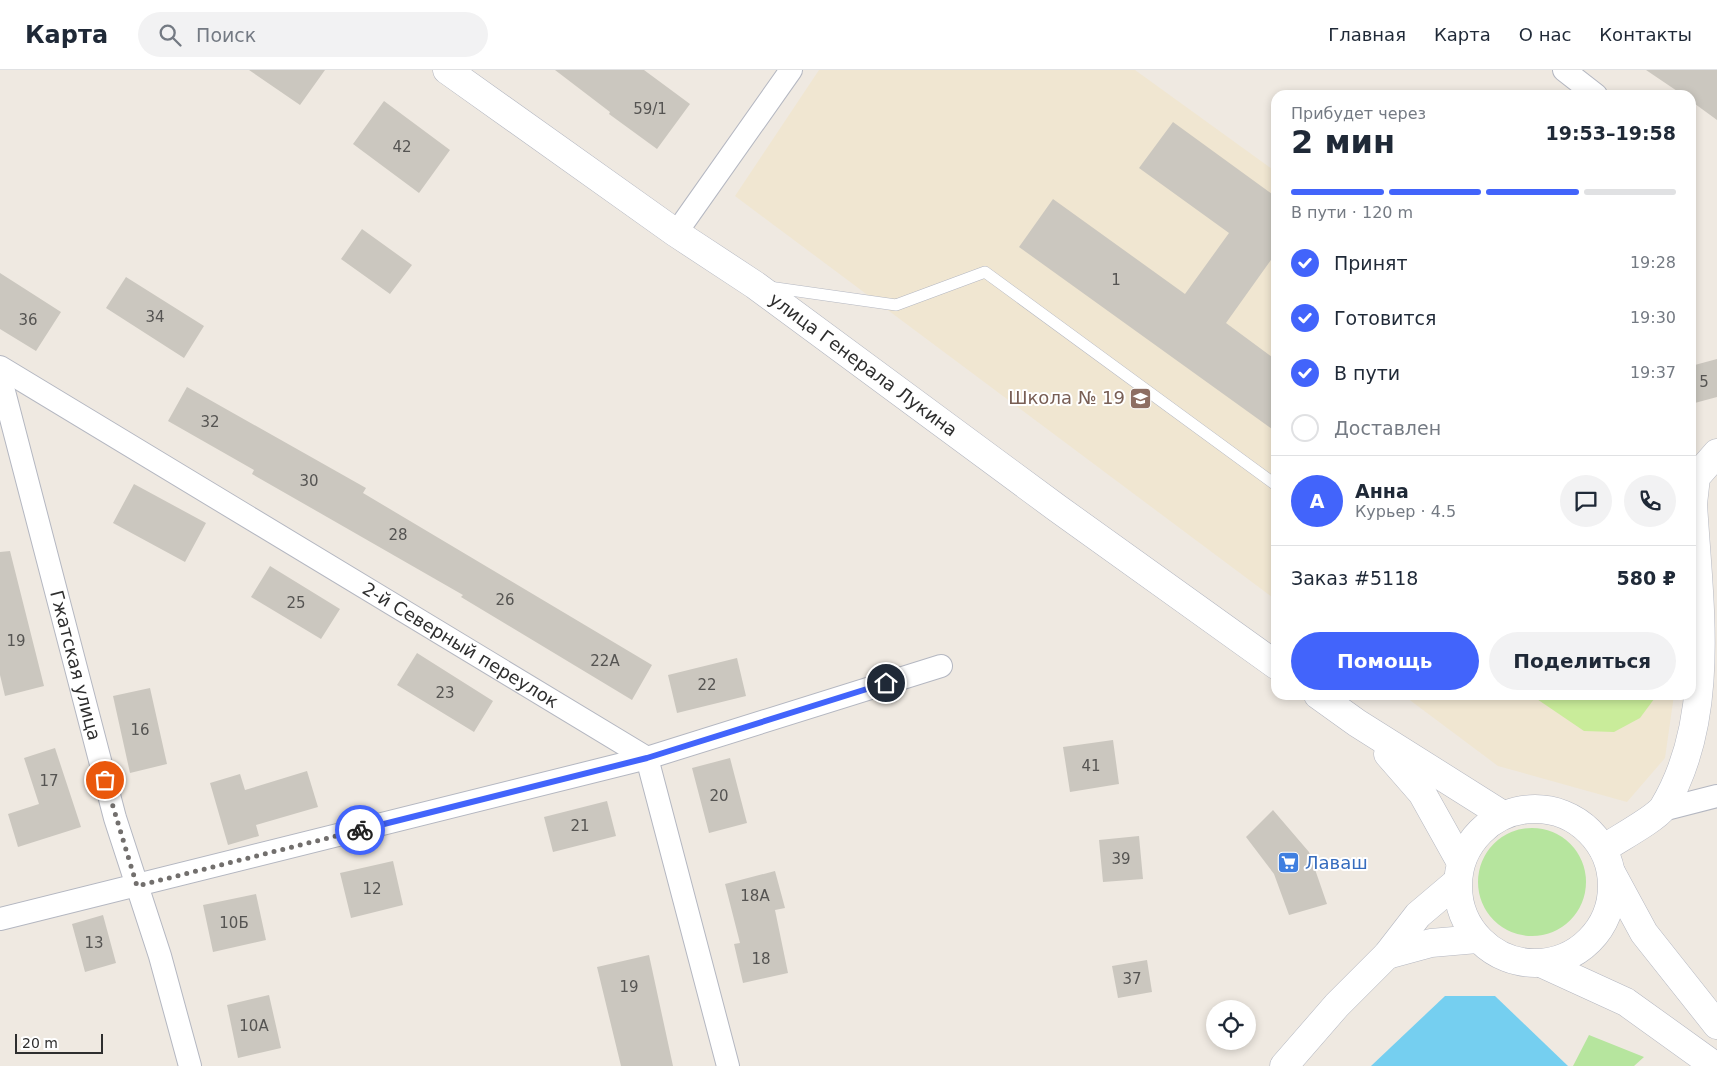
<!DOCTYPE html>
<html lang="ru">
<meta charset="utf-8">
<style>
:root{--surface:#fff;--page:#f2f2f3;--text:#1f2937;--muted:#747a83;--line:#e0e1e3;--accent:#4264fb}
body{margin:0;font-family:"DejaVu Sans",sans-serif;background:var(--page);color:var(--text);height:100vh;display:flex;flex-direction:column;font-size:19px;white-space:nowrap}
*{box-sizing:border-box;margin:0}
p{font-size:16px;color:var(--muted)}
.icon{flex:none;width:28px;height:28px;fill:none;stroke:currentColor;stroke-width:2;stroke-linecap:round;stroke-linejoin:round}
.map{position:relative;flex:1;overflow:hidden}
.side{position:absolute;left:1271px;top:20px;width:425px;height:610px;display:flex;flex-direction:column;background:var(--surface);border-radius:15px;box-shadow:0 2px 8px #0003}
.side>*{flex:none}
.controls{position:absolute;left:1206px;top:930px;display:grid;gap:10px}
.controls a{display:grid;place-items:center;width:50px;height:50px;border-radius:50%;background:var(--surface);box-shadow:0 2px 8px #0003;font-size:25px}
.scale{position:absolute;left:15px;bottom:12px;width:88px;box-sizing:border-box;padding-left:5px;border:2px solid #2e2e2e;border-top:0;font-size:14px;line-height:18px;white-space:nowrap;color:#2e2e2e;-webkit-text-stroke:4px #fff;paint-order:stroke}
.pin{position:absolute;display:grid;place-items:center;width:42px;height:42px;color:#fff;margin:-21px;border:2px solid #fff;border-radius:50%;box-shadow:0 1px 5px #0007}
.courier{position:absolute;display:grid;place-items:center;width:50px;height:50px;margin:-25px;border:4px solid #4264fb;border-radius:50%;background:#fff;color:#222;box-shadow:0 1px 6px #0007}
.summary em{font-style:normal;font-weight:600}
.summary div{display:flex;flex-direction:column-reverse}
.summary{display:flex;align-items:center;justify-content:space-between;height:85px;padding:0 20px}
h1{font-size:32px;font-weight:600;line-height:38px}
.bar{display:grid;grid-template-columns:repeat(4,1fr);gap:8px 5px;align-content:center;height:60px;padding:0 20px}
.bar i{height:6px;border-radius:4px;background:var(--line)}
.bar .current{background:var(--accent)}
.bar p{grid-column:span 4}
.line{display:flex;align-items:center;gap:12px;padding:0 20px;border-top:1px solid var(--line)}
.line div{flex:1}
.round{display:grid;place-items:center;flex:none;width:52px;height:52px;border-radius:26px;background:var(--page)}
ol{padding:0 20px;list-style:none}
li{display:flex;align-items:center;gap:15px;height:55px}
li p{margin-inline-start:auto}
li .icon{padding:5px;border-radius:50%;background:var(--accent);color:#fff;stroke-width:4}
li:last-child{color:var(--muted)}
li i{width:28px;height:28px;border:2px solid var(--line);border-radius:50%}
.primary-button{display:flex;gap:10px;margin-top:auto;padding:10px 20px}
.primary-button a{flex:1;height:58px;border-radius:30px;background:var(--accent);color:#fff;font-size:20px;font-weight:600;line-height:58px;text-align:center}
.primary-button a+a{background:var(--page);color:var(--text)}
header{display:flex;align-items:center;gap:30px;box-sizing:border-box;height:70px;padding:0 25px;background:var(--surface);border-bottom:1px solid var(--line)}
header strong{font-size:24px}
nav{display:flex;gap:28px;margin-inline-start:auto;font-size:18px}
.search{width:350px;height:45px;background:var(--page);display:flex;align-items:center;gap:12px;box-sizing:border-box;padding:0 18px;border-radius:28px;color:var(--muted);font-size:19px}
.map>svg:first-child{display:block}
.education{fill:#f0e6d1}
.green{fill:#b6e59e}
.pitch{fill:#c9ec9a}
.water{fill:#75cff0}
.building{fill:#cbc7bf}
.lines{fill:none;stroke-linecap:round;stroke-linejoin:round}
.lane-casing{stroke:#b4b7c1;stroke-width:12}
.street-casing{stroke:#b4b7c1;stroke-width:24}
.secondary-casing{stroke:#b4b7c1;stroke-width:29}
.lane{stroke:#fff;stroke-width:11}
.street{stroke:#fff;stroke-width:22}
.secondary{stroke:#fff;stroke-width:28}
.done{stroke:#726f6d;stroke-width:5;stroke-dasharray:0 9}
.route{stroke:#4264fb;stroke-width:6}
.labels{text-anchor:middle;stroke-width:4;stroke-linejoin:round;paint-order:stroke}
.number-label{font-size:15px;fill:#555452}
.street-label{font-size:18px;fill:#2e2e2e;stroke:#fff}
.education-label{font-size:18px;fill:#785e54;stroke:#fff;text-anchor:end}
.shop-label{font-size:18px;fill:#366cbe;stroke:#fff;text-anchor:start}
</style>
<header>
<strong>Карта</strong>
<div class="search"><svg class="icon" aria-label="search" viewBox="0 0 24 24"><circle cx="10" cy="10" r="6"/><path d="M15 15l6 6"/></svg>Поиск</div>
<nav><a>Главная</a><a>Карта</a><a>О нас</a><a>Контакты</a></nav>
</header>
<div class="map">
<svg width="1717" height="996" viewBox="0 0 1717 996">
<rect width="100%" height="100%" fill="#efe9e1"/>
<path class="education" d="M 819,0 L 1135,0 L 1276,102 L 1276,530 L 735,126 Z
M 1403,625 L 1674,625 L 1665,688 L 1627,732 L 1498,696 Z"/>
<path class="green" d="M1478 812a54 54 0 1 1 108 0a54 54 0 1 1-108 0Z
M 1589,965 L 1644,987 L 1634,996 L 1573,996 Z"/>
<path class="pitch" d="M 1531,625 L 1657,625 L 1640,648 L 1614,662 L 1584,661 Z"/>
<path class="water" d="M 1445,926 L 1495,926 L 1568,996 L 1371,996 Z"/>
<path class="building" d="M 249,0 L 325,0 L 300,35 Z
M 555,0 L 644,0 L 690,34 L 657,79 L 609,44 L 610,42 Z
M 1646,0 L 1717,0 L 1717,50 L 1691,31 L 1691,25 L 1683,25 Z
M 384,31 L 450,80 L 419,123 L 353,74 Z
M 1173,52 L 1276,127 L 1276,183 L 1226,253 L 1276,290 L 1276,362 L 1019,177 L 1053,129 L 1185,224 L 1229,163 L 1139,98 Z
M 362,159 L 412,195 L 390,224 L 341,189 Z
M 0,203 L 61,242 L 36,281 L 0,259 Z
M 126,207 L 204,256 L 184,288 L 106,238 Z
M 1717,289 L 1717,327 L 1691,334 L 1691,296 Z
M 187,317 L 366,418 L 363,423 L 652,595 L 632,630 L 461,527 L 463,525 L 252,404 L 254,400 L 168,351 Z
M 134,414 L 206,453 L 185,492 L 113,453 Z
M 10,481 L 44,616 L 5,626 L 0,605 L 0,482 Z
M 270,496 L 340,539 L 321,569 L 251,527 Z
M 417,583 L 493,631 L 474,662 L 397,615 Z
M 737,588 L 746,626 L 677,643 L 668,605 Z
M 150,618 L 167,694 L 130,703 L 113,626 Z
M 1113,670 L 1119,714 L 1070,722 L 1063,677 Z
M 55,678 L 81,757 L 18,777 L 8,744 L 39,734 L 24,688 Z
M 730,688 L 747,753 L 709,763 L 692,698 Z
M 307,701 L 318,737 L 256,755 L 259,766 L 228,775 L 210,713 L 240,704 L 245,720 Z
M 607,731 L 616,766 L 553,782 L 544,747 Z
M 1273,740 L 1309,782 L 1327,834 L 1289,845 L 1274,804 L 1246,767 Z
M 1139,766 L 1143,809 L 1103,812 L 1099,770 Z
M 393,791 L 403,835 L 351,848 L 340,803 Z
M 775,801 L 785,838 L 775,840 L 788,903 L 743,913 L 734,874 L 740,873 L 725,814 Z
M 256,824 L 266,870 L 213,882 L 203,835 Z
M 103,845 L 116,893 L 85,902 L 72,854 Z
M 649,885 L 673,996 L 621,996 L 597,897 Z
M 1147,890 L 1152,922 L 1118,928 L 1112,896 Z
M 269,925 L 281,978 L 238,988 L 227,935 Z"/>
<g class="lines">
<defs>
<path id="lane" d="M 769,217 L 896,235 L 985,202 L 1276,415"/>
<g id="street">
<path d="M 1564,0 L 1596,25"/>
<path d="M 676,163 L 791,0"/>
<path id="s1" d="M 0,297 L 647,688 L 728,996"/>
<path id="s2" d="M 0,306 L 115,748 L 160,886 L 190,996"/>
<path d="M 1662,740 L 1717,726"/>
<path d="M 0,849 L 647,688 L 941,596"/>
</g>
<g id="secondary">
<path id="s3" d="M 447,0 L 676,163 L 755,215 L 1057,438 L 1276,595"/>
<path d="M 1318,625 L 1357,653 L 1503,745"/>
<path d="M 1388,684 L 1422,723 L 1460,791"/>
<circle cx="1535" cy="816" r="77"/>
<path d="M 1603,779 C 1616,770 1655,749 1663,738 C 1717,649 1699,534 1693,434 L 1696,407 L 1717,383"/>
<path d="M 1612,804 L 1644,863 L 1717,955"/>
<path d="M 1387,885 L 1431,873 L 1477,869"/>
<path d="M 1543,894 L 1626,932 L 1715,996"/>
<path d="M 1284,996 L 1337,935 L 1387,885 L 1418,845 L 1457,812"/>
</g>
</defs>
<use href="#lane" class="lane-casing"/>
<use href="#street" class="street-casing"/>
<use href="#secondary" class="secondary-casing"/>
<use href="#lane" class="lane"/>
<use href="#street" class="street"/>
<use href="#secondary" class="secondary"/>
</g>
<g class="lines">
<path class="done" d="M 105,710 L 137,816 L 360,760"/>
<path class="route" d="M 360,760 L 647,688 L 886,613"/>
</g>
<defs>
<symbol id="school-square" viewBox="-11 -11 22 22"><rect x="-9" y="-9" width="18" height="18" rx="4" fill="#8d6e63" stroke="#fff"/><path d="M0-5L7-2L0 1L-7-2ZM-4 1L0 2.5L4 1V4Q0 6-4 4Z" fill="#fff"/></symbol>
<symbol id="supermarket-square" viewBox="-11 -11 22 22"><rect x="-9" y="-9" width="18" height="18" rx="4" fill="#3f7fe0" stroke="#fff"/><path d="M-6-5.5h2.5l.6 2H6L4.5 2H-2.5L-4.4-4H-6ZM-1.5 3.2a1.3 1.3 0 1 0 .1 0ZM3 3.2a1.3 1.3 0 1 0 .1 0Z" fill="#fff"/></symbol>
</defs>
<g fill-rule="evenodd">
<use href="#school-square" x="1128" y="316" width="25" height="25"/>
<use href="#supermarket-square" x="1276" y="780" width="25" height="25"/>
</g>
<g class="labels">
<g class="number-label">
<text x="650" y="44">59/1</text>
<text x="402" y="82">42</text>
<text x="1116" y="215">1</text>
<text x="155" y="252">34</text>
<text x="28" y="255">36</text>
<text x="1704" y="317">5</text>
<text x="210" y="357">32</text>
<text x="309" y="416">30</text>
<text x="398" y="470">28</text>
<text x="505" y="535">26</text>
<text x="296" y="538">25</text>
<text x="16" y="576">19</text>
<text x="605" y="596">22А</text>
<text x="707" y="620">22</text>
<text x="445" y="628">23</text>
<text x="140" y="665">16</text>
<text x="1091" y="701">41</text>
<text x="49" y="716">17</text>
<text x="719" y="731">20</text>
<text x="580" y="761">21</text>
<text x="1121" y="794">39</text>
<text x="372" y="824">12</text>
<text x="755" y="831">18А</text>
<text x="234" y="858">10Б</text>
<text x="94" y="878">13</text>
<text x="761" y="894">18</text>
<text x="1132" y="914">37</text>
<text x="629" y="922">19</text>
<text x="254" y="961">10А</text>
</g>
<g class="street-label">
<text dy="6" stroke="none"><textPath href="#s3" startOffset="510">улица Генерала Лукина</textPath></text>
<text dy="6" stroke="none"><textPath href="#s1" startOffset="538">2-й Северный переулок</textPath></text>
<text dy="6" stroke="none"><textPath href="#s2" startOffset="299">Гжатская улица</textPath></text>
</g>
<g class="education-label">
<text x="1125" y="334">Школа № 19</text>
</g>
<g class="shop-label">
<text x="1305" y="799">Лаваш</text>
</g>
</g>
</svg>
<div class="controls">
<a><svg class="icon" aria-label="locate" viewBox="0 0 24 24"><circle cx="12" cy="12" r="6"/><path d="M12 2v4M12 18v4M2 12h4M18 12h4"/></svg></a>
</div>
<div class="scale">20 m</div>
<div class="pin" style="left:105px;top:710px;background:#ea580c"><svg class="icon" aria-label="bag" viewBox="0 0 24 24"><path d="M5 8h14l-1 12H6zM9 8a3 3 0 0 1 6 0"/></svg></div>
<div class="pin" style="left:886px;top:613px;background:#1f2937"><svg class="icon" aria-label="home" viewBox="0 0 24 24"><path d="M3 11l9-7 9 7M6 9v11h12V9"/></svg></div>
<div class="courier" style="left:360px;top:760px"><svg class="icon" aria-label="bike" viewBox="0 0 24 24"><circle cx="6" cy="16" r="4"/><circle cx="18" cy="16" r="4"/><path d="M6 16l4-8h5l3 8M10 8l3 8H6M13 5h3"/></svg></div>
<section class="side">
<div class="summary"><div><h1>2 мин</h1><p>Прибудет через</p></div><em>19:53–19:58</em></div>
<div class="bar"><i class="current"></i><i class="current"></i><i class="current"></i><i></i><p>В пути · 120 m</p></div>
<ol>
<li><svg class="icon" aria-label="check" viewBox="0 0 24 24"><path d="M5 12l5 5 9-10"/></svg>Принят<p>19:28</p></li>
<li><svg class="icon" aria-label="check" viewBox="0 0 24 24"><path d="M5 12l5 5 9-10"/></svg>Готовится<p>19:30</p></li>
<li><svg class="icon" aria-label="check" viewBox="0 0 24 24"><path d="M5 12l5 5 9-10"/></svg>В пути<p>19:37</p></li>
<li><i></i>Доставлен</li>
</ol>
<div class="line" style="height:90px"><b class="round" style="background:var(--accent);color:#fff">А</b><div><b>Анна</b><p>Курьер · 4.5</p></div><a class="round"><svg class="icon" aria-label="chat" viewBox="0 0 24 24"><path d="M4 5h16v11H9l-5 4z"/></svg></a><a class="round"><svg class="icon" aria-label="phone" viewBox="0 0 24 24"><path d="M5 4h4l2 5-3 2q2 4 5 5l2-3 5 2v4C11 20 4 13 5 4z"/></svg></a></div>
<div class="line" style="height:65px"><div>Заказ #5118</div><b>580 ₽</b></div>
<div class="primary-button"><a>Помощь</a><a>Поделиться</a></div>
</section>
</div>
